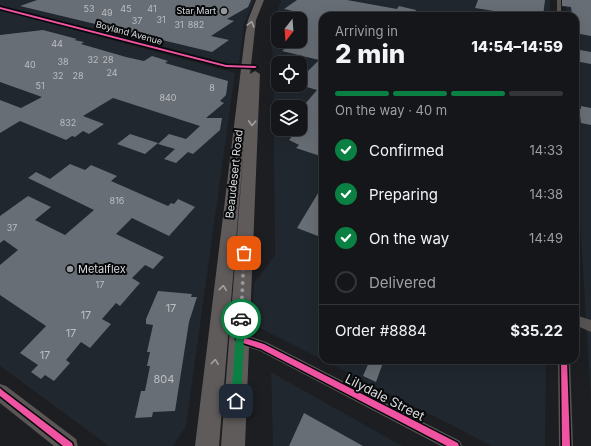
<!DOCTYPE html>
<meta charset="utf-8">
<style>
:root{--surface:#151619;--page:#1e1f22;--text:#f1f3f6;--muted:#9d9fa2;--line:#343538;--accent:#0b8043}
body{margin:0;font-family:Inter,sans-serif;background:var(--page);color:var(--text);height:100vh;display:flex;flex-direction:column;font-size:15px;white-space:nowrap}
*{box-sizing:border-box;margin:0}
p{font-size:13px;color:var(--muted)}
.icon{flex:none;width:22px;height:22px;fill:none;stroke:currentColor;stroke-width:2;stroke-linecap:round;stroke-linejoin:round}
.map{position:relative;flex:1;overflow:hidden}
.panel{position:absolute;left:319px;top:12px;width:260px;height:352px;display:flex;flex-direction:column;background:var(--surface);border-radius:12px;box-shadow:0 4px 16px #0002,0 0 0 1px var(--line)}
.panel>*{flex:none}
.needle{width:26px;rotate:197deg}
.controls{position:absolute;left:271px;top:12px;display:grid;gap:8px}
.controls a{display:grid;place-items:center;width:36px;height:36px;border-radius:8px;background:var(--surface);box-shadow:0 4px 16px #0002,0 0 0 1px var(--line);font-size:20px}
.pin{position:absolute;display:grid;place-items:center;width:34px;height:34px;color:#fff;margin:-17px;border-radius:8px;box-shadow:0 2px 6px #0006}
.courier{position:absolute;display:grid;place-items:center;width:40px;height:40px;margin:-20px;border:3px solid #0b8043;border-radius:50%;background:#fff;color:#222;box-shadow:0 1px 5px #0007}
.headline em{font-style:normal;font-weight:800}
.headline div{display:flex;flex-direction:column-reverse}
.headline{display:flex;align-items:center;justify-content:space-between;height:68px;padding:0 16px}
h1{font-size:26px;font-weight:800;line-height:30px}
.bar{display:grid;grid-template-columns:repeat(4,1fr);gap:6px 4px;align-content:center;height:48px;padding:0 16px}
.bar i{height:5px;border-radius:3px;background:var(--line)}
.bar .selected{background:var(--accent)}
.bar p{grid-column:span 4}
.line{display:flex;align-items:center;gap:10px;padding:0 16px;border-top:1px solid var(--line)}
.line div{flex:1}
ol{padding:0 16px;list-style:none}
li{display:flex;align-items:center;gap:12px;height:44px}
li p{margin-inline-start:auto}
li .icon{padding:4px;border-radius:50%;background:var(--accent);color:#fff;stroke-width:4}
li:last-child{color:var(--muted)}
li i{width:22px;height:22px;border:2px solid var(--line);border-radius:50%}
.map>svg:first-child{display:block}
.built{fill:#20272e;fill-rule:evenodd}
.building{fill:#686e75}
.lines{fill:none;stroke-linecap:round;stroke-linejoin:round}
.street{fill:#585453;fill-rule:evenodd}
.secondary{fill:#595655;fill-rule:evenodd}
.highway{fill:#5f5b5a;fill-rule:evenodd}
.cycleway-casing{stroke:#07080a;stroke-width:3}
.cycleway{fill:#f153a3;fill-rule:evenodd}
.oneway{stroke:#a2a1a2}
.route{fill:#0b8043}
.done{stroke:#96989b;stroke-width:4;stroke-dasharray:0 7.2}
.poi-dot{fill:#96989b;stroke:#07080a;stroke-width:1.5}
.labels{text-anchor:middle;stroke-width:4;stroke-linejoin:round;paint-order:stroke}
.number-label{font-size:9px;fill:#bcbfc3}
.far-poi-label{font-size:9px;fill:#d8dadd;stroke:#07080a;text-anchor:end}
.far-street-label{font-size:9px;fill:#d8dadd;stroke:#07080a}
.street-label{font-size:11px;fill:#d8dadd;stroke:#07080a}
.poi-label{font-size:11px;fill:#d8dadd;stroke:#07080a;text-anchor:start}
.near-number-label{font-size:11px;fill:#bcbfc3}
.near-street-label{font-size:13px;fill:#d8dadd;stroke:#07080a}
</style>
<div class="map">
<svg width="591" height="446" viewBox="0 0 591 446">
<rect width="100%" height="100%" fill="#1c1e21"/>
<path class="built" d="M 0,0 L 254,0 L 244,24 L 239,64 L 228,63 L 0,5 Z
M 281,0 L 550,0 L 550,16 L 323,16 L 323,360 L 546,360 L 545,446 L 492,446 L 252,324 L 254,283 L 275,255 L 273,58 L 270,34 ZM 278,19 L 300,19 L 300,41 L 278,41 ZM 278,63 L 300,63 L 300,85 L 278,85 ZM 278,107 L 300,107 L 300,129 L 278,129 Z
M 566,0 L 591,0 L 591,402 L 575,138 L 575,16 L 567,16 Z
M 0,10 L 235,73 L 186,426 L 173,446 L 109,446 L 0,366 Z
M 271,372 L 402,446 L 273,446 Z"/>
<path class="building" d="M 37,0 L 251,0 L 248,7 L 227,19 L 234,21 L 211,36 L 229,40 L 212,52 L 20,6 Z
M 297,0 L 347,0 L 397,9 L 399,6 L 416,10 L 414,16 L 379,16 L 359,12 L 356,16 L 323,16 L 323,157 L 296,148 L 299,145 L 289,140 L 298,129 L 300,129 L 300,110 L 317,90 L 300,85 L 300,79 L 319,60 L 282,51 L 291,44 L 300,42 L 300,16 L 302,15 L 290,13 L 293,11 L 284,9 Z
M 478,0 L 545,0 L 543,16 L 527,16 L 475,8 Z
M 562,0 L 591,0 L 591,36 L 575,33 L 575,16 L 572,16 L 571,7 L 562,6 Z
M 43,30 L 77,39 L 74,40 L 84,42 L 81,44 L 126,57 L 144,61 L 152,56 L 168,61 L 165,63 L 228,81 L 226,95 L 220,101 L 224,103 L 206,118 L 222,118 L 220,130 L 193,154 L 188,152 L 176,163 L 164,159 L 175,149 L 158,144 L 169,134 L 186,139 L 200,126 L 113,98 L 83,116 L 104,124 L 89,134 L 83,131 L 75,137 L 72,136 L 66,140 L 20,121 L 0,133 L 0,100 L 21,108 L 42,97 L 0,82 L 0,35 Z
M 575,49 L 591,52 L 591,64 L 575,61 Z
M 581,106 L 591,108 L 591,125 L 581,123 L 579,108 L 581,109 Z
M 130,134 L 158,143 L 145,154 L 117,144 Z
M 70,164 L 85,170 L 91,165 L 117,176 L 111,181 L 168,206 L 171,203 L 174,204 L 178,199 L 195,207 L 169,236 L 132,218 L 116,234 L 164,257 L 153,269 L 145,265 L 132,278 L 140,283 L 120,306 L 116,303 L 102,319 L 111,324 L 90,348 L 81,342 L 66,360 L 70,363 L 54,381 L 45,375 L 41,379 L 31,372 L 38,365 L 20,353 L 46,326 L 0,295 L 0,265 L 18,250 L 4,240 L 0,243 L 0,216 L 28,196 L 51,207 L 35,220 L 65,235 L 94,210 L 28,178 L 36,172 L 50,179 Z
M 323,185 L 323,238 L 297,228 Z
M 158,291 L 192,294 L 191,297 L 197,297 L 189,322 L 175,411 L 153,412 L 152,417 L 135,418 L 141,391 L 145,391 L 150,366 L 147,366 L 150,352 L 147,352 L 153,325 L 146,324 L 146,319 Z
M 370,360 L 384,360 L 376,382 L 363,376 Z
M 304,413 L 363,446 L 289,446 Z"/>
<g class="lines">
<path class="street" d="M 557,0 L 561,0 L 561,16 L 557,16 Z
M 0,7 L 226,64 L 255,65 L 258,67 L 255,69 L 226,68 L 0,9 Z
M 575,315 L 591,320 L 591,332 L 575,325 Z
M 239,333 L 266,342 L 460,441 L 462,446 L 441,446 L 260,351 L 235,343 L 233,339 L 235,335 Z
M 558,360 L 570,360 L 573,446 L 559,446 Z"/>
<path class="secondary" d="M 0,384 L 6,386 L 76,439 L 78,446 L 54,446 L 0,403 Z"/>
<path class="highway" d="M 256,0 L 264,0 L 256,20 L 250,74 L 255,71 L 260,74 L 245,446 L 221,446 L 244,144 L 219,446 L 195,446 L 245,36 L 248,20 Z"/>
<defs>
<path id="cycleway" d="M 0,7 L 226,65 L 255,66 L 257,67 L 255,68 L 226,67 L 0,9 Z
M 239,336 L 264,344 L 458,443 L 459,446 L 447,446 L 261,349 L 237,341 L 236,339 L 237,337 Z
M 561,360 L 567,360 L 570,446 L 562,446 Z
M 0,388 L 2,390 L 72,443 L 73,446 L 63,446 L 0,396 Z"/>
</defs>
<use href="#cycleway" class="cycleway-casing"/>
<use href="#cycleway" class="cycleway"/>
</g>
<defs><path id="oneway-chevron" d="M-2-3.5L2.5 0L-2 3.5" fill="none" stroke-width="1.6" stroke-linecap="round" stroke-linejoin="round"/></defs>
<g class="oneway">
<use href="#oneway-chevron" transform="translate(251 24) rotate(-75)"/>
<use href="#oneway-chevron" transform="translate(252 123) rotate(93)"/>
<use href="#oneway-chevron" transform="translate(223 288) rotate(-84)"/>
<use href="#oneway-chevron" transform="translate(215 362) rotate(-84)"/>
</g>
<path class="route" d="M 241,315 L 245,319 L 241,401 L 239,404 L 236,405 L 233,404 L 231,401 L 237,319 Z"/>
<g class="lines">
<path class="done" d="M 241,319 L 244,253"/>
</g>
<g class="poi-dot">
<circle cx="224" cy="11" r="4"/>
<circle cx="70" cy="269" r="4"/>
</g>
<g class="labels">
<g class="number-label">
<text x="89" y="12">53</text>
<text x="126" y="12">45</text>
<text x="152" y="12">41</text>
<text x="107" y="16">49</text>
<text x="161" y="23">31</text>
<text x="137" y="24">37</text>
<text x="179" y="28">31</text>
<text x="196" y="28">882</text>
<text x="57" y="47">44</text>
<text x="93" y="63">32</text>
<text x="108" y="63">28</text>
<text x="63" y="65">38</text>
<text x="30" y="68">40</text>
<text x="112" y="76">24</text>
<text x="58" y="79">32</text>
<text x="78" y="79">28</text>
<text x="40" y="89">51</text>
<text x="212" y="91">8</text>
<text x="168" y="101">840</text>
<text x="68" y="126">832</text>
<text x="117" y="204">816</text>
<text x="12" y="231">37</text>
<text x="100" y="288">17</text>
</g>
<g class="far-poi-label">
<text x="216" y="14">Star Mart</text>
</g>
<g class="far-street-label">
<text transform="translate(129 33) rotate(15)" y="3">Boyland Avenue</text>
</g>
<g class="street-label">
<text transform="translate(234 174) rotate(-84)" y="4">Beaudesert Road</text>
</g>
<g class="poi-label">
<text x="78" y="273">Metalflex</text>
</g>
<g class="near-number-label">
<text x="171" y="312">17</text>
<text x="86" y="319">17</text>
<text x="71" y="337">17</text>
<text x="45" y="359">17</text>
<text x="164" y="383">804</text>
</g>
<g class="near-street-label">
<text transform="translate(385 397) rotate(27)" y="5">Lilydale Street</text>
</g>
</g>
</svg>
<div class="controls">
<a><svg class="needle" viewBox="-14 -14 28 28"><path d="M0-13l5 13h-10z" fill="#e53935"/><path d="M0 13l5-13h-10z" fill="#9d9fa2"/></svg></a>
<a><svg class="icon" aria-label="locate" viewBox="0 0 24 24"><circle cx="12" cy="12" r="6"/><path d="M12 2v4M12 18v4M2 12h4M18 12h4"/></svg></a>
<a><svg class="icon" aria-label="layers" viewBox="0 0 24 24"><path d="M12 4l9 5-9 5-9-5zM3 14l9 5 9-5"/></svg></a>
</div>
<div class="pin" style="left:244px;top:253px;background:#ea580c"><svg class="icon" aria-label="bag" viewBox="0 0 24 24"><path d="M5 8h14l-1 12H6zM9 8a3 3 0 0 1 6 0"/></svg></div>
<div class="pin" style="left:236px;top:401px;background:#1f2937"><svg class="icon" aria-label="home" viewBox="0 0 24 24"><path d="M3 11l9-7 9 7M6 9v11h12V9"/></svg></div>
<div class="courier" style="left:241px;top:319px"><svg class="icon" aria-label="car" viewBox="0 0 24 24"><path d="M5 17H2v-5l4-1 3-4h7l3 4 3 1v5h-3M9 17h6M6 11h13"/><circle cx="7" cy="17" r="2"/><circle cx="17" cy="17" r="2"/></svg></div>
<section class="panel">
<div class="headline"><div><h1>2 min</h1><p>Arriving in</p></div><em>14:54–14:59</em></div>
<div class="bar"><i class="selected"></i><i class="selected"></i><i class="selected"></i><i></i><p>On the way · 40 m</p></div>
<ol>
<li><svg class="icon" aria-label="check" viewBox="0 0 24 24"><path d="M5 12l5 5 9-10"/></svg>Confirmed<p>14:33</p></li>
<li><svg class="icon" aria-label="check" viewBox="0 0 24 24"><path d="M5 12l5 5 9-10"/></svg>Preparing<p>14:38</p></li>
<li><svg class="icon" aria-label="check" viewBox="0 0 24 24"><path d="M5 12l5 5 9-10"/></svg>On the way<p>14:49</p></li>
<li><i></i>Delivered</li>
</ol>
<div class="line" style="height:52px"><div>Order #8884</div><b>$35.22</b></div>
</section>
</div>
